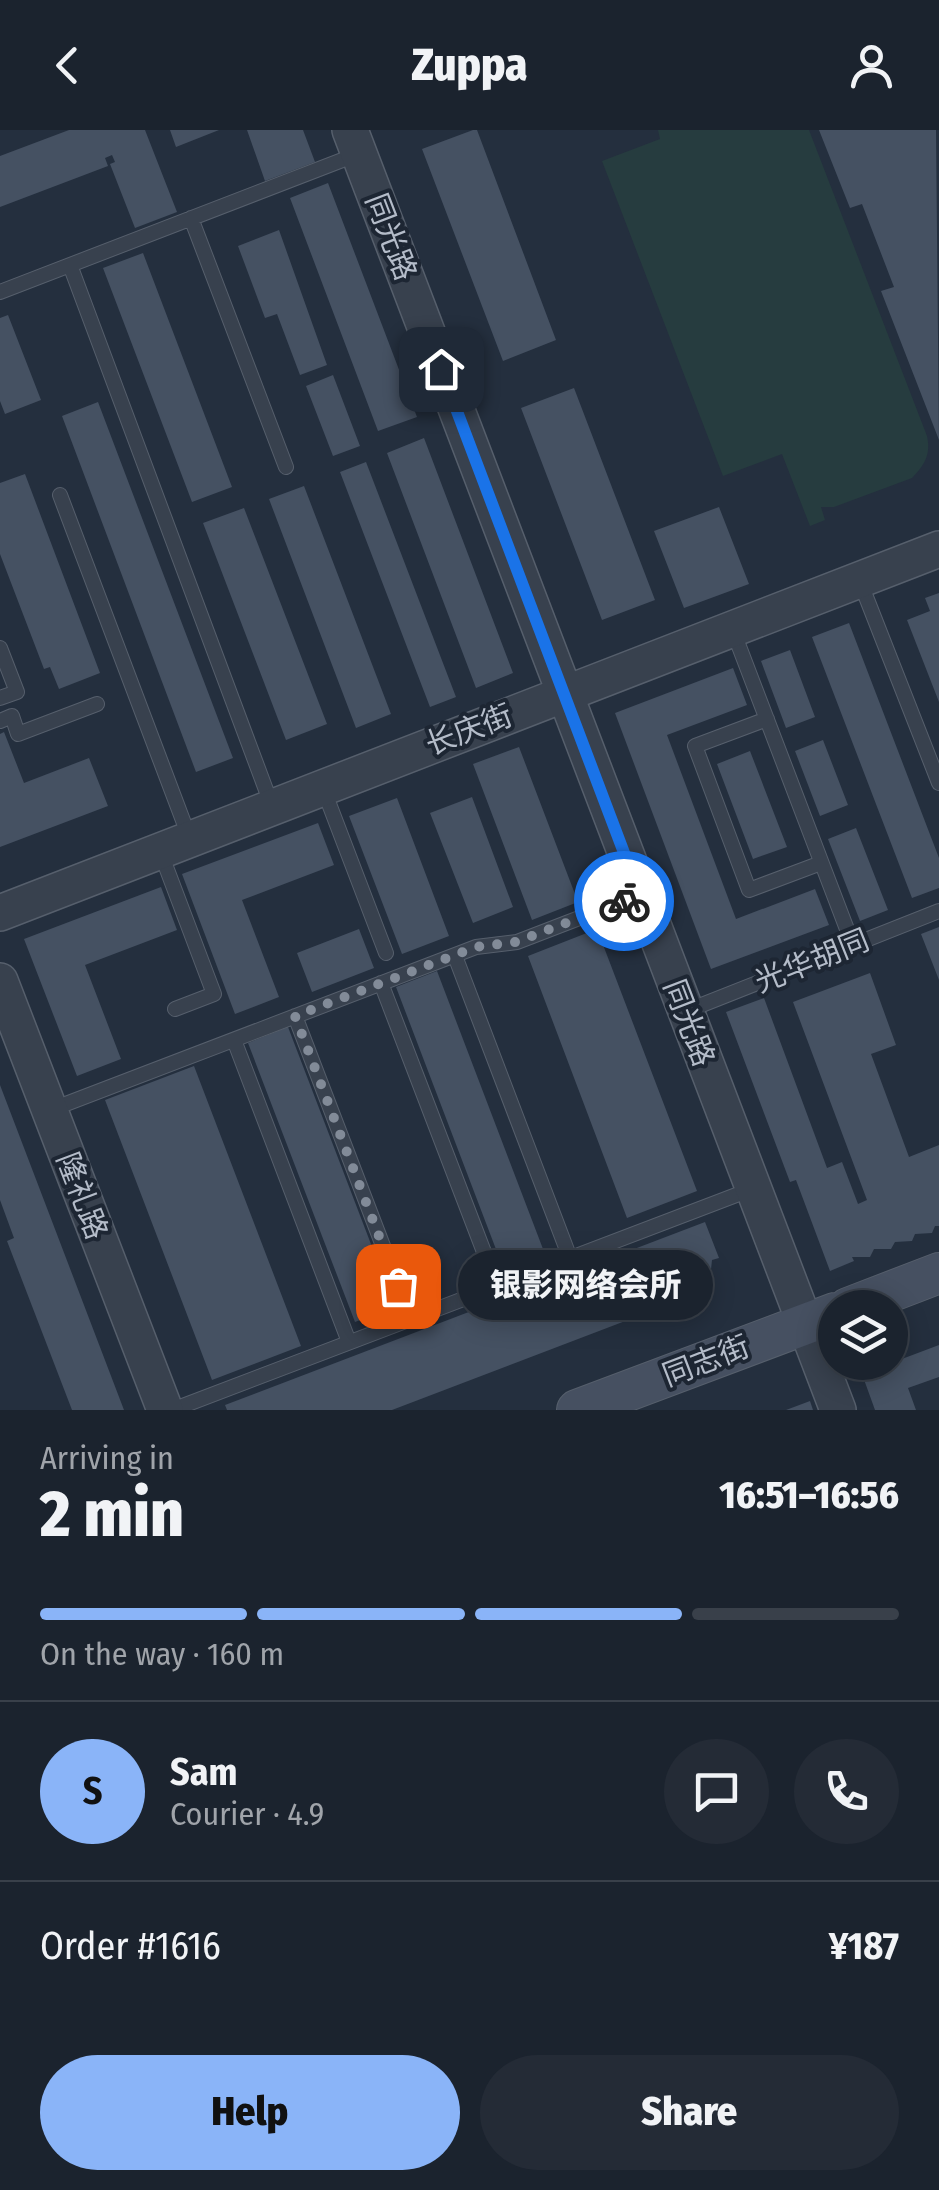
<!DOCTYPE html>
<meta charset="utf-8">
<style>
:root{--surface:#1b232e;--page:#242b36;--text:#f1f3f6;--muted:#a0a4aa;--line:#39404a;--accent:#8ab4f8}
body{margin:0;font-family:"Fira Sans Condensed","Noto Sans SC",sans-serif;background:var(--page);color:var(--text);height:100vh;display:flex;flex-direction:column;font-size:38px;white-space:nowrap}
*{box-sizing:border-box;margin:0}
p{font-size:32px;color:var(--muted)}
.icon{flex:none;width:55px;height:55px;fill:none;stroke:currentColor;stroke-width:2;stroke-linecap:round;stroke-linejoin:round}
.map{position:relative;height:1280px;overflow:hidden}
.panel{display:flex;flex-direction:column;background:var(--surface);flex:1}
.panel>*{flex:none}
.controls{position:absolute;left:818px;top:1160px;display:grid;gap:20px}
.controls a{display:grid;place-items:center;width:90px;height:90px;border-radius:50%;background:var(--surface);box-shadow:0 5px 25px #0003,0 0 0 2px var(--line);font-size:50px}
.pin{position:absolute;display:grid;place-items:center;width:85px;height:85px;color:#fff;margin:-42px;border-radius:20px;box-shadow:0 5px 15px #0006}
.courier{position:absolute;display:grid;place-items:center;width:100px;height:100px;margin:-50px;border:8px solid #1a73e8;border-radius:50%;background:#fff;color:#222;box-shadow:0 2px 12px #0007}
.bubble{position:absolute;height:70px;border-radius:35px;background:var(--surface);box-shadow:0 5px 25px #0003,0 0 0 2px var(--line);font-size:32px;font-weight:800;line-height:70px;text-align:center}
.headline em{font-style:normal;font-weight:800}
.headline div{display:flex;flex-direction:column-reverse}
.headline{display:flex;align-items:center;justify-content:space-between;height:170px;padding:0 40px}
h1{font-size:65px;font-weight:800;line-height:75px}
.bar{display:grid;grid-template-columns:repeat(4,1fr);gap:15px 10px;align-content:center;height:120px;padding:0 40px}
.bar i{height:12px;border-radius:8px;background:var(--line)}
.bar .selected{background:var(--accent)}
.bar p{grid-column:span 4}
.line{display:flex;align-items:center;gap:25px;padding:0 40px;border-top:2px solid var(--line)}
.line div{flex:1}
.round{display:grid;place-items:center;flex:none;width:105px;height:105px;border-radius:52px;background:var(--page)}
.cta{display:flex;gap:20px;margin-top:auto;padding:20px 40px}
.cta a{flex:1;height:115px;border-radius:60px;background:var(--accent);color:#111;font-size:40px;font-weight:800;line-height:115px;text-align:center}
.cta a+a{background:var(--page);color:var(--text)}
header{display:flex;justify-content:space-between;align-items:center;height:130px;padding:0 40px;background:var(--surface);font-size:45px;font-weight:800}
.map>svg:first-child{display:block}
.green{fill:#263c3f}
.building{fill:#455162}
.lines{fill:none;stroke-linecap:round;stroke-linejoin:round}
.service-casing{stroke:#565f6c;stroke-width:16}
.tertiary-casing{stroke:#565f6c;stroke-width:38}
.secondary-casing{stroke:#565f6c;stroke-width:42}
.service{stroke:#38414e;stroke-width:14}
.tertiary{stroke:#38414e;stroke-width:35}
.secondary{stroke:#465061;stroke-width:40}
.done{stroke:#828b98;stroke-width:10;stroke-dasharray:0 18}
.route{stroke:#1a73e8;stroke-width:12}
.labels{text-anchor:middle;stroke-width:8;stroke-linejoin:round;paint-order:stroke}
.street-label{font-size:30px;fill:#b4bcc9;stroke:#1d2633}
</style>
<header><svg class="icon" aria-label="back" viewBox="0 0 24 24"><path d="M15 5l-7 7 7 7"/></svg>Zuppa<svg class="icon" aria-label="person" viewBox="0 0 24 24"><circle cx="12" cy="8" r="4"/><path d="M4 21q1-7 8-7t8 7"/></svg></header>
<div class="map">
<svg width="939" height="1280" viewBox="0 0 939 1280">
<rect width="100%" height="100%" fill="#242f3e"/>
<path class="green" d="M 658,0 L 809,0 L 927,306 C 931,324 925,335 912,348 L 834,377 L 821,377 L 825,390 L 810,396 L 782,324 L 723,346 L 602,31 L 660,9 Z"/>
<path class="building" d="M 69,0 L 145,0 L 177,82 L 135,98 L 110,34 L 115,32 L 112,25 L 105,28 L 108,36 L 0,77 L 0,26 Z
M 170,0 L 219,0 L 176,17 Z
M 247,0 L 303,0 L 315,32 L 265,51 Z
M 473,0 L 477,0 L 556,210 L 503,231 L 422,19 Z
M 819,0 L 936,0 L 939,310 L 881,161 L 894,157 L 862,74 L 850,78 Z
M 328,53 L 417,287 L 378,301 L 290,68 Z
M 279,100 L 327,235 L 300,245 L 277,184 L 265,188 L 238,116 Z
M 143,123 L 232,357 L 192,372 L 103,138 Z
M 8,185 L 41,270 L 5,284 L 0,271 L 0,188 Z
M 333,245 L 360,316 L 333,326 L 306,256 Z
M 574,258 L 655,470 L 602,490 L 521,278 Z
M 98,272 L 233,628 L 196,642 L 62,286 Z
M 424,308 L 513,543 L 476,558 L 387,323 Z
M 366,332 L 456,567 L 430,577 L 340,342 Z
M 25,344 L 100,543 L 59,559 L 50,537 L 44,539 L 0,424 L 0,353 Z
M 304,356 L 391,584 L 356,598 L 269,369 Z
M 719,377 L 749,454 L 684,478 L 654,401 Z
M 244,378 L 327,594 L 286,610 L 203,393 Z
M 939,463 L 939,572 L 907,490 L 930,481 L 925,468 Z
M 849,493 L 939,728 L 939,758 L 912,768 L 812,507 Z
M 790,520 L 815,587 L 786,598 L 761,531 Z
M 733,538 L 747,575 L 667,605 L 736,789 L 815,759 L 829,795 L 711,839 L 615,583 Z
M 4,602 L 24,653 L 89,628 L 108,676 L 0,717 L 0,604 Z
M 823,610 L 848,675 L 820,686 L 795,621 Z
M 519,617 L 578,772 L 532,790 L 473,634 Z
M 750,621 L 787,717 L 753,729 L 717,634 Z
M 472,667 L 513,777 L 473,793 L 430,683 Z
M 397,668 L 449,806 L 402,824 L 349,686 Z
M 318,693 L 334,735 L 242,770 L 279,867 L 235,884 L 182,744 Z
M 856,698 L 888,780 L 860,791 L 828,709 Z
M 161,757 L 177,800 L 85,835 L 121,929 L 77,946 L 24,809 Z
M 939,797 L 939,850 L 921,804 Z
M 359,799 L 374,838 L 312,862 L 297,823 Z
M 597,799 L 697,1061 L 627,1088 L 528,826 Z
M 437,841 L 543,1119 L 502,1135 L 396,857 Z
M 870,843 L 896,915 L 871,924 L 909,1027 L 939,1015 L 939,1096 L 935,1096 L 932,1103 L 915,1104 L 912,1111 L 895,1112 L 891,1119 L 874,1119 L 870,1127 L 852,1127 L 854,1131 L 830,1141 L 796,1050 L 790,1052 L 726,882 L 764,868 L 827,1038 L 842,1032 L 858,1074 L 867,1070 L 793,872 Z
M 288,897 L 395,1177 L 355,1192 L 248,913 Z
M 194,936 L 301,1216 L 212,1250 L 105,970 Z
M 0,955 L 124,1280 L 72,1280 L 7,1111 L 14,1108 L 0,1070 Z
M 705,1092 L 719,1128 L 712,1130 L 710,1149 L 696,1164 L 392,1280 L 227,1280 L 225,1275 Z
M 939,1215 L 939,1247 L 908,1258 L 916,1280 L 875,1280 L 862,1244 Z
M 810,1271 L 813,1280 L 786,1280 Z"/>
<g class="lines">
<defs>
<path id="service" d="M 191,88 L 286,337
M 70,135 L 272,676
M 0,162 L 358,24
M 60,365 L 190,709
M 859,449 L 939,653
M 732,498 L 853,815
M 0,518 L 17,562 L 0,568
M 767,589 L 695,616 L 749,760 L 821,733
M 0,591 L 12,586 L 18,604 L 97,574
M 323,658 L 386,823
M 160,721 L 214,864 L 175,879
M 455,826 L 570,1128
M 381,853 L 497,1156
M 689,880 L 939,781
M 295,886 L 411,1189
M 234,910 L 349,1212
M 50,980 L 476,817 L 517,812 L 639,765
M 172,1280 L 752,1059"/>
<path id="tertiary" d="M 350,0 L 838,1280
M 0,783 L 939,419
M 0,851 L 165,1280"/>
<path id="secondary" d="M 848,1178 L 939,1143
M 577,1280 L 835,1183"/>
</defs>
<use href="#service" class="service-casing"/>
<use href="#tertiary" class="tertiary-casing"/>
<use href="#secondary" class="secondary-casing"/>
<use href="#service" class="service"/>
<use href="#tertiary" class="tertiary"/>
<use href="#secondary" class="secondary"/>
</g>
<g class="lines">
<path class="done" d="M 398,1156 L 295,886 L 476,817 L 516,812 L 624,771"/>
<path class="route" d="M 441,239 L 640,765 L 624,771"/>
</g>
<g class="labels">
<g class="street-label">
<text transform="translate(391 107) rotate(69)" y="10">同光路</text>
<text transform="translate(469 600) rotate(-21)" y="10">长庆街</text>
<text transform="translate(812 831) rotate(-22)" y="10">光华胡同</text>
<text transform="translate(689 893) rotate(69)" y="10">同光路</text>
<text transform="translate(82 1066) rotate(69)" y="10">隆礼路</text>
<text transform="translate(706 1231) rotate(-21)" y="10">同志街</text>
</g>
</g>
</svg>
<div class="controls">
<a><svg class="icon" aria-label="layers" viewBox="0 0 24 24"><path d="M12 4l9 5-9 5-9-5zM3 14l9 5 9-5"/></svg></a>
</div>
<div class="pin" style="left:398px;top:1156px;background:#ea580c"><svg class="icon" aria-label="bag" viewBox="0 0 24 24"><path d="M5 8h14l-1 12H6zM9 8a3 3 0 0 1 6 0"/></svg></div>
<div class="pin" style="left:441px;top:239px;background:#1f2937"><svg class="icon" aria-label="home" viewBox="0 0 24 24"><path d="M3 11l9-7 9 7M6 9v11h12V9"/></svg></div>
<div class="courier" style="left:624px;top:771px"><svg class="icon" aria-label="bike" viewBox="0 0 24 24"><circle cx="6" cy="16" r="4"/><circle cx="18" cy="16" r="4"/><path d="M6 16l4-8h5l3 8M10 8l3 8H6M13 5h3"/></svg></div>
<div class="bubble" style="left:458px;top:1120px;width:255px">银影网络会所</div>
</div>
<section class="panel">
<div class="headline"><div><h1>2 min</h1><p>Arriving in</p></div><em>16:51–16:56</em></div>
<div class="bar"><i class="selected"></i><i class="selected"></i><i class="selected"></i><i></i><p>On the way · 160 m</p></div>
<div class="line" style="height:180px"><b class="round" style="background:var(--accent);color:#111">S</b><div><b>Sam</b><p>Courier · 4.9</p></div><a class="round"><svg class="icon" aria-label="chat" viewBox="0 0 24 24"><path d="M4 5h16v11H9l-5 4z"/></svg></a><a class="round"><svg class="icon" aria-label="phone" viewBox="0 0 24 24"><path d="M5 4h4l2 5-3 2q2 4 5 5l2-3 5 2v4C11 20 4 13 5 4z"/></svg></a></div>
<div class="line" style="height:130px"><div>Order #1616</div><b>¥187</b></div>
<div class="cta"><a>Help</a><a>Share</a></div>
</section>
